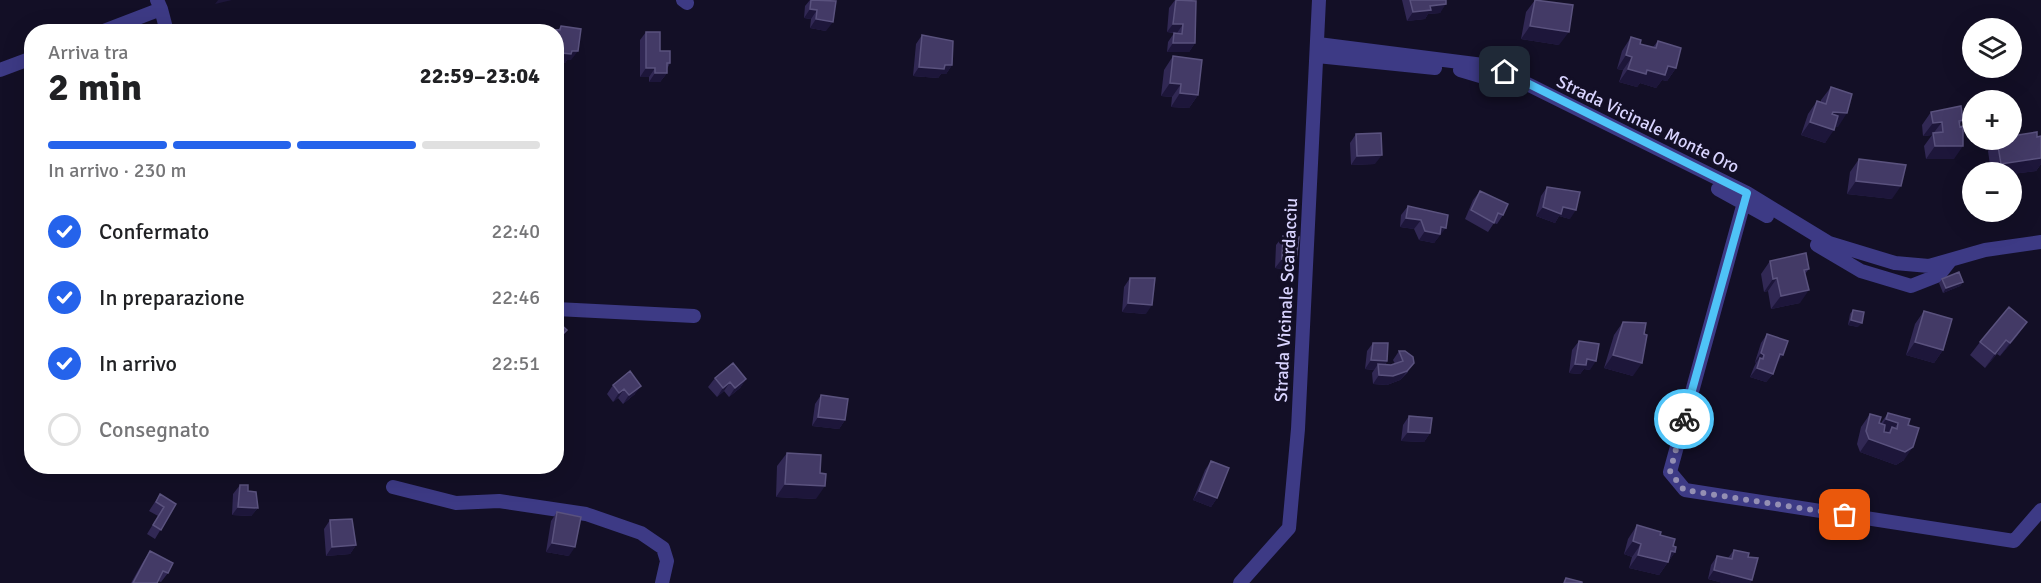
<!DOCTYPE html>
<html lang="it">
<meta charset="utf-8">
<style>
:root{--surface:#fff;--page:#f2f2f2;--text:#202124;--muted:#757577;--line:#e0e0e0;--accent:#2563eb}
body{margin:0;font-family:Signika,sans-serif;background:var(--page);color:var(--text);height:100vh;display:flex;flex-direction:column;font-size:22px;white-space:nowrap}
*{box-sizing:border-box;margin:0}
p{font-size:20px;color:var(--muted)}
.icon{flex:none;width:33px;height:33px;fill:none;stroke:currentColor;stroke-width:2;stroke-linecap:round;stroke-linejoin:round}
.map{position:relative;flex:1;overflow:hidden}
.side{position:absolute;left:24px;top:24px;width:540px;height:450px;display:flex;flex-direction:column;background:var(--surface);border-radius:24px;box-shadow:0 6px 24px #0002}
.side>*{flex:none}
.controls{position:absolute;left:1962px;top:18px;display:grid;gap:12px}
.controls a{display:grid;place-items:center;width:60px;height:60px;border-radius:50%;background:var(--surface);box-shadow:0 6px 24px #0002;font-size:30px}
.pin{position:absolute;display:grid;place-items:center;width:51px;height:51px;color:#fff;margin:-26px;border-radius:12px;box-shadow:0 3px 9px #0006}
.courier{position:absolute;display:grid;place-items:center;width:60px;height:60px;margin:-30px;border:4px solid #4fc3f7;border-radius:50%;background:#fff;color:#222;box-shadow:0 2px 8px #0007}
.summary em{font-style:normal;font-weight:700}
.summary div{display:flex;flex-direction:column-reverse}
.summary{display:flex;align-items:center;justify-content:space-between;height:102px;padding:0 24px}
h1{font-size:39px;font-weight:700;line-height:45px}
.bar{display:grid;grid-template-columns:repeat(4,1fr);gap:9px 6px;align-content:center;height:72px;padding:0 24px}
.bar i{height:8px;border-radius:4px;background:var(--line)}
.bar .active{background:var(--accent)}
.bar p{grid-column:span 4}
ol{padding:0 24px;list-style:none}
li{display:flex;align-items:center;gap:18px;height:66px}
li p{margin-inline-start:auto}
li .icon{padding:6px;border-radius:50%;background:var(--accent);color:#fff;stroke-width:4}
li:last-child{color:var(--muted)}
li i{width:33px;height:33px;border:3px solid var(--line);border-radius:50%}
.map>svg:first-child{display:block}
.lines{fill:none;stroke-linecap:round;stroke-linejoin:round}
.street{stroke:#3d3a85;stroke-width:14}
.wall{fill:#312854}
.shaded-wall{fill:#1d163a}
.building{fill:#433a66;stroke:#5a527e;stroke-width:1.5}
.done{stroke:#948fb3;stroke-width:6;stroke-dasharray:0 10.8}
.route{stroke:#4fc3f7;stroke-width:8}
.labels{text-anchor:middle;stroke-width:6;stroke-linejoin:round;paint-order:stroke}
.street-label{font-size:18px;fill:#d9d4ff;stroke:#130f26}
</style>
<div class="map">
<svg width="2041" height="583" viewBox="0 0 2041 583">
<rect width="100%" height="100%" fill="#130f26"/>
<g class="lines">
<path class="street" d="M 683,0 L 687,3
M 161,9 L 167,32
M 101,32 L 161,9 L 157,0
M 1318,44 L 1491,66 L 1747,193 L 1829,243 L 1895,263 L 1929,266 L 1985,250 L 2041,242
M 1317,56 L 1435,68
M 0,70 L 32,58
M 1460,70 L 1514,86
M 1718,189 L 1767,216
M 1746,195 L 1670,472 L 1685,490 L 2014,541 L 2041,510
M 1817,245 L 1861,271 L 1911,286 L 1939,275 L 1950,261
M 556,309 L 694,316
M 393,487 L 456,503 L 499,501 L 586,514 L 641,533 L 663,548 L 667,561 L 662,583
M 1240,583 L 1289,528 L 1298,429 L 1319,0"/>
</g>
<path class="wall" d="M 810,0 L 829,0 L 826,31 L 810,28 L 811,19 L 804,18 L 805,6 Z
M 1175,0 L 1195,43 L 1189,52 L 1167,52 L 1168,42 L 1174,33 L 1167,32 L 1169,8 Z
M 1402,0 L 1446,0 L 1440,13 L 1428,14 L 1425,19 L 1407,21 Z
M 1535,0 L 1559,45 L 1521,39 L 1526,12 Z
M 561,26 L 571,60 L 567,60 L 565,63 L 556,62 L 556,32 L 542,32 L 544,29 L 558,30 Z
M 646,32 L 670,63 L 667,69 L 667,73 L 660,82 L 649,82 L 649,77 L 640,77 L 640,40 Z
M 922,35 L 952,65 L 946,74 L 941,74 L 938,78 L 913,76 L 916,44 Z
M 1631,37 L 1640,44 L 1653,47 L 1658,41 L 1676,68 L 1667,81 L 1662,80 L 1656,88 L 1640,83 L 1637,87 L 1619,82 L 1623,70 L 1617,69 L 1622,51 Z
M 1173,56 L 1198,95 L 1189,108 L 1171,107 L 1172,97 L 1161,96 L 1164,70 Z
M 1831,87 L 1838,127 L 1835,126 L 1825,143 L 1801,135 L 1808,114 L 1817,101 L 1821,102 L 1821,100 Z
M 1931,112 L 1963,120 L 1959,125 L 1954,159 L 1926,159 L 1924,146 L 1932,135 L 1923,136 L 1922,125 Z
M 1356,134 L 1375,164 L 1351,165 L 1350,143 Z
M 2041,136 L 2041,164 L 2036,171 L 2012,174 L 2012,172 L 1991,172 L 1988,151 L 1996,140 L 2012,140 Z
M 1859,159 L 1892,199 L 1847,194 L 1850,172 Z
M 1547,187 L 1570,219 L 1559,216 L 1555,223 L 1536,216 L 1541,196 Z
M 1480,191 L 1503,215 L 1497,224 L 1494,223 L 1488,232 L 1465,219 L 1473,200 Z
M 1408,206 L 1440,236 L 1439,236 L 1434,243 L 1419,240 L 1414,229 L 1400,227 L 1401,215 Z
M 1283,236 L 1296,261 L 1289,270 L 1275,268 L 1276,245 Z
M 1770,261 L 1809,269 L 1805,274 L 1800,303 L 1771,309 L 1768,291 L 1764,292 L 1761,274 Z
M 1130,278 L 1146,314 L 1122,312 L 1124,287 Z
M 1942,279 L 1963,282 L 1960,286 L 1943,293 L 1939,283 Z
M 1853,310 L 1858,327 L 1848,325 L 1850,314 Z
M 1924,311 L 1943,350 L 1934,363 L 1906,355 L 1915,324 Z
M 1623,322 L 1633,376 L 1604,368 L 1614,335 Z
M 1767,334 L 1777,364 L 1776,364 L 1773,374 L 1766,382 L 1750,377 L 1754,367 L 1756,363 L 1755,362 L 1761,343 Z
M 2018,335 L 2000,356 L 1997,354 L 1985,368 L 1970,355 L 1980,342 Z
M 1579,341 L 1590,370 L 1584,369 L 1580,374 L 1569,373 L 1572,350 Z
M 1373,343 L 1387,361 L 1385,365 L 1391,365 L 1395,364 L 1393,360 L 1399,351 L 1408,372 L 1400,380 L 1387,385 L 1373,384 L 1372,373 L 1374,370 L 1365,369 L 1367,351 Z
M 630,371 L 635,394 L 623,404 L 618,398 L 613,402 L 607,394 L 613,385 Z
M 715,378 L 746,379 L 740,388 L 729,397 L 724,391 L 717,397 L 708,387 Z
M 821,395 L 845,420 L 839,429 L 812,426 L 815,404 Z
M 1888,413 L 1908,425 L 1904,460 L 1896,465 L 1860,452 L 1857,444 L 1861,427 L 1870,414 L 1881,423 Z
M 1409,416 L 1430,433 L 1424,442 L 1401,441 L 1403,425 Z
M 787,453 L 816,499 L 776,497 L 777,466 Z
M 1211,461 L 1217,498 L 1211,507 L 1193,500 L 1205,470 Z
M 240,485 L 248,491 L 258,508 L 251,516 L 232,515 L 233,494 Z
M 160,494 L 176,504 L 155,539 L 147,534 L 158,516 L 149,511 Z
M 557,512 L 569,556 L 546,552 L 551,521 Z
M 330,520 L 356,545 L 350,554 L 326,556 L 324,529 Z
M 1637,525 L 1673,546 L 1675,552 L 1659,575 L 1629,568 L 1632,557 L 1624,554 L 1628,539 Z
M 1734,550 L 1748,557 L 1752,580 L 1750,583 L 1723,583 L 1708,579 L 1711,565 L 1717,556 L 1728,558 Z
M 150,551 L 168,573 L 161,582 L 158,581 L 157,583 L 131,583 L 144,560 Z"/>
<path class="shaded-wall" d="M 218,0 L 232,0 L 215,4 Z
M 1446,4 L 1440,13 L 1428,14 L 1425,19 L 1407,21 L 1413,12 L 1430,6 Z
M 810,9 L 817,10 L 811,19 L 804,18 Z
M 816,19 L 833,22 L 826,31 L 810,28 Z
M 1173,24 L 1183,24 L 1177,33 L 1167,32 Z
M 1530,26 L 1569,32 L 1559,45 L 1521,39 Z
M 1173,43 L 1195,43 L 1189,52 L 1167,52 Z
M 556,50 L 563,50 L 556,59 Z
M 572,51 L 578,51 L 571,60 L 567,60 L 565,63 L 556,62 L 562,53 Z
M 1626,55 L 1632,57 L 1623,70 L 1617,69 Z
M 945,65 L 952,65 L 946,74 L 941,74 L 938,78 L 913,76 L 919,67 Z
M 1668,66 L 1676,68 L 1667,81 L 1662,80 L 1656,88 L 1640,83 L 1637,87 L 1619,82 L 1628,69 Z
M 646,68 L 655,68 L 649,77 L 640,77 Z
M 655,73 L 667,73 L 660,82 L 649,82 Z
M 1170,83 L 1181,84 L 1172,97 L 1161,96 Z
M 1180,93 L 1198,95 L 1189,108 L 1171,107 Z
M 1833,112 L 1847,113 L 1838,127 L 1824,125 Z
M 1810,122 L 1834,130 L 1825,143 L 1801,135 Z
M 1942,122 L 1932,135 L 1923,136 L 1933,123 Z
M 1935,146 L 1963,146 L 1954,159 L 1926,159 Z
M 1382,155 L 1375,164 L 1351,165 L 1357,156 Z
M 2041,158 L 2041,164 L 2036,171 L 2012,174 L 2012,172 L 1995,172 L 2001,164 Z
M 1856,181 L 1901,186 L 1892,199 L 1847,194 Z
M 1543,207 L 1563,207 L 1576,210 L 1570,219 L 1559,216 L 1555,223 L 1536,216 Z
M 1406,218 L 1421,220 L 1414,229 L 1400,227 Z
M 1441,227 L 1446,228 L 1434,243 L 1419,240 L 1425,231 Z
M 1282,259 L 1296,261 L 1289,270 L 1275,268 Z
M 1777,278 L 1768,291 L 1764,292 L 1773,279 Z
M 1963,282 L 1960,286 L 1943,293 L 1946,288 Z
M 1809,290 L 1800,303 L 1771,309 L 1781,296 Z
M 1128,303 L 1152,305 L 1146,314 L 1122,312 Z
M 1851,320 L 1862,323 L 1858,327 L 1848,325 Z
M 2027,322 L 2018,335 L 2000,356 L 2010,343 Z
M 567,330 L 561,339 L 556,344 L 556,341 Z
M 2006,340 L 1997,354 L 1985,368 L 1995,354 Z
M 1915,342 L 1943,350 L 1934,363 L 1906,355 Z
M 1761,353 L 1764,355 L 1758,363 L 1760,358 L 1756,363 L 1755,362 Z
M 1780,354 L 1783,355 L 1777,364 L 1773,362 Z
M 1613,355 L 1642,363 L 1633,376 L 1604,368 Z
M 1587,359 L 1596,361 L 1590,370 L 1584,369 L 1580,374 L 1569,373 L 1575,364 Z
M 1371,360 L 1387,361 L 1381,370 L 1378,364 L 1374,370 L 1365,369 Z
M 1414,363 L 1400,380 L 1387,385 L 1373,384 L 1379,375 Z
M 1757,368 L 1773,374 L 1766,382 L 1750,377 Z
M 746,379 L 740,388 L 729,397 L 735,388 Z
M 730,382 L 724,391 L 717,397 L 723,388 Z
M 641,386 L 635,394 L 623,404 L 629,395 Z
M 624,389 L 618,398 L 613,402 L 619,393 Z
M 818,417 L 845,420 L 839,429 L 812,426 Z
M 1886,419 L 1898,423 L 1889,436 L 1892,427 L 1886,435 L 1877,432 Z
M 1408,432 L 1430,433 L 1424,442 L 1401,441 Z
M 1869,439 L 1913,447 L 1904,460 L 1896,465 L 1860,452 Z
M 785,484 L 825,486 L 816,499 L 776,497 Z
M 1199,491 L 1217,498 L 1211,507 L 1193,500 Z
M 238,507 L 258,508 L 251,516 L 232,515 Z
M 1633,541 L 1641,544 L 1632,557 L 1624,554 Z
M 552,543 L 575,547 L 569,556 L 546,552 Z
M 356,545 L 350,554 L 326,556 L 332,547 Z
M 1671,551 L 1675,552 L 1659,575 L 1629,568 L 1638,555 Z
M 1714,570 L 1752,580 L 1750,583 L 1723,583 L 1708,579 Z"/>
<path class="building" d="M 811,0 L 836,1 L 833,22 L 816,19 L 817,10 L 810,9 Z
M 1176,0 L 1196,1 L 1195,43 L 1173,43 L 1174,33 L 1182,34 L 1183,24 L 1173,24 Z
M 1410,0 L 1446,0 L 1446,4 L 1430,6 L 1431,10 L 1413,12 Z
M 1535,0 L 1573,5 L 1569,32 L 1530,26 Z
M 561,26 L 581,29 L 578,51 L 572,51 L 571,54 L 562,53 L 563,50 L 556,50 L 556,32 L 544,32 L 544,29 L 560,30 Z
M 646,32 L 660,32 L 660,51 L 670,51 L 670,63 L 667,63 L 667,73 L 655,73 L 655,68 L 646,68 Z
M 922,35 L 953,41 L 952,65 L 945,65 L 944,69 L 919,67 Z
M 1631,37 L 1641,40 L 1640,44 L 1656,48 L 1658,41 L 1681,48 L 1676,68 L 1668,66 L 1665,75 L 1647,70 L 1646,74 L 1628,69 L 1632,57 L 1626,55 Z
M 1173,56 L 1202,60 L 1198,95 L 1180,93 L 1181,84 L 1170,83 Z
M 1831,87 L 1852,94 L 1847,113 L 1833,112 L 1832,114 L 1838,116 L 1834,130 L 1810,122 L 1817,101 L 1826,104 Z
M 1961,106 L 1963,120 L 1959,121 L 1960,127 L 1963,126 L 1963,146 L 1935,146 L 1933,133 L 1943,132 L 1942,122 L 1933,123 L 1931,112 Z
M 2037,132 L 2037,137 L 2041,136 L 2041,158 L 2001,164 L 1997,140 L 2012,140 L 2012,136 Z
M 1381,133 L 1382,155 L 1357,156 L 1356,134 Z
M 1859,159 L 1906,165 L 1901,186 L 1856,181 Z
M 1547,187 L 1580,192 L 1576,210 L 1563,207 L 1561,214 L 1543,207 Z
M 1480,191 L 1508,204 L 1503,215 L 1498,213 L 1494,223 L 1471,210 Z
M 1408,206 L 1448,215 L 1446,228 L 1441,227 L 1440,234 L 1425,231 L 1421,220 L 1406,218 Z
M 1283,236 L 1299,237 L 1296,261 L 1282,259 Z
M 1806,253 L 1809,269 L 1804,270 L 1809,290 L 1781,296 L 1777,278 L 1773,279 L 1770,261 Z
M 1959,272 L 1963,282 L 1946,288 L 1942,279 Z
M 1130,278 L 1155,278 L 1152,305 L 1128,303 Z
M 2009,307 L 2027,322 L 2010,343 L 2006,340 L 1995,354 L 1980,342 Z
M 1853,310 L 1864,312 L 1862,323 L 1851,320 Z
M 1924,311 L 1952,319 L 1943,350 L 1915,342 Z
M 556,320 L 567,330 L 556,341 Z
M 1623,322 L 1646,323 L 1644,334 L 1647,335 L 1642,363 L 1613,355 Z
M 1767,334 L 1788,341 L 1783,355 L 1780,354 L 1773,374 L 1757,368 L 1760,358 L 1763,359 L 1764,355 L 1761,353 Z
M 1579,341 L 1599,344 L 1596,361 L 1587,359 L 1586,365 L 1575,364 Z
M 1373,343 L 1388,343 L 1387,361 L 1371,360 Z
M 1399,351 L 1405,351 L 1413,357 L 1414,363 L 1407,371 L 1393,376 L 1379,375 L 1378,364 L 1391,365 L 1403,361 Z
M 733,363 L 746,379 L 735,388 L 730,382 L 723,388 L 715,378 Z
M 630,371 L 641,386 L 629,395 L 624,389 L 619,393 L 613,385 Z
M 821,395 L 848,399 L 845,420 L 818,417 Z
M 1888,413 L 1910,419 L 1908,425 L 1919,428 L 1913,447 L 1905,452 L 1869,439 L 1866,431 L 1870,414 L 1881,417 L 1879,423 L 1885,425 L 1884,432 L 1890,433 L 1892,427 L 1897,429 L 1898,423 L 1886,419 Z
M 1409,416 L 1432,418 L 1430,433 L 1408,432 Z
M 787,453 L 821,455 L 820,473 L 826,474 L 825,486 L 785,484 Z
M 1211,461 L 1229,468 L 1217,498 L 1199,491 Z
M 240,485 L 248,485 L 248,491 L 256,492 L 258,508 L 238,507 Z
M 160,494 L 176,504 L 161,530 L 153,525 L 164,507 L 156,502 Z
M 557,512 L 581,517 L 575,547 L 552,543 Z
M 352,519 L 356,545 L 332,547 L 330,520 Z
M 1637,525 L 1661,532 L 1660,535 L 1675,539 L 1673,546 L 1676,547 L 1675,552 L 1671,551 L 1668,562 L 1638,555 L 1641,544 L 1633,541 Z
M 1734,550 L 1749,553 L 1748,557 L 1758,558 L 1752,580 L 1714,570 L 1717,556 L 1732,559 Z
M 150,551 L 173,563 L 168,573 L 163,571 L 157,583 L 133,583 Z
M 1566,578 L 1582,582 L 1582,583 L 1564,583 Z"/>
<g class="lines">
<path class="done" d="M 1684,419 L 1670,472 L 1684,490 L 1845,515"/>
<path class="route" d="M 1505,72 L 1747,193 L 1684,419"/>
</g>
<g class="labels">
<g class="street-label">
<text transform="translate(1648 124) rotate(26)" y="6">Strada Vicinale Monte Oro</text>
<text transform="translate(1286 300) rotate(-87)" y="6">Strada Vicinale Scardacciu</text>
</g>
</g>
</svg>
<div class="controls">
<a><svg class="icon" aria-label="layers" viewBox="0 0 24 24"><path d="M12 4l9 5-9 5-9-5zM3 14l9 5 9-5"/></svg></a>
<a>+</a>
<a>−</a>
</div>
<div class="pin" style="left:1845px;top:515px;background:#ea580c"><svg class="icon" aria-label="bag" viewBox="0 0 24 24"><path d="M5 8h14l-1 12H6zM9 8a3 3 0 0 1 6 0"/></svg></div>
<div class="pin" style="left:1505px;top:72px;background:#1f2937"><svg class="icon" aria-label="home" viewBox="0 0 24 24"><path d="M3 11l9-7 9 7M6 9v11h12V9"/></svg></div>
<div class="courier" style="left:1684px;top:419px"><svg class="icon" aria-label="bike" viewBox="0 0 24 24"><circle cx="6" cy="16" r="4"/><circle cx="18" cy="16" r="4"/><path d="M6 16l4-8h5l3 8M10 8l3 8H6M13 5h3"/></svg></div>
<section class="side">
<div class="summary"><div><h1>2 min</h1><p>Arriva tra</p></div><em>22:59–23:04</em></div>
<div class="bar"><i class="active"></i><i class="active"></i><i class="active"></i><i></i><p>In arrivo · 230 m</p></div>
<ol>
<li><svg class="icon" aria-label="check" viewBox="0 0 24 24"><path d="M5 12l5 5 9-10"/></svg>Confermato<p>22:40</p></li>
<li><svg class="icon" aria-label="check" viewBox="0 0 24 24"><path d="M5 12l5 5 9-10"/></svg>In preparazione<p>22:46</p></li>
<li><svg class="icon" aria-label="check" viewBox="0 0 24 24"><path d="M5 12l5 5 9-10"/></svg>In arrivo<p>22:51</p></li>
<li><i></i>Consegnato</li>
</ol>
</section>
</div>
